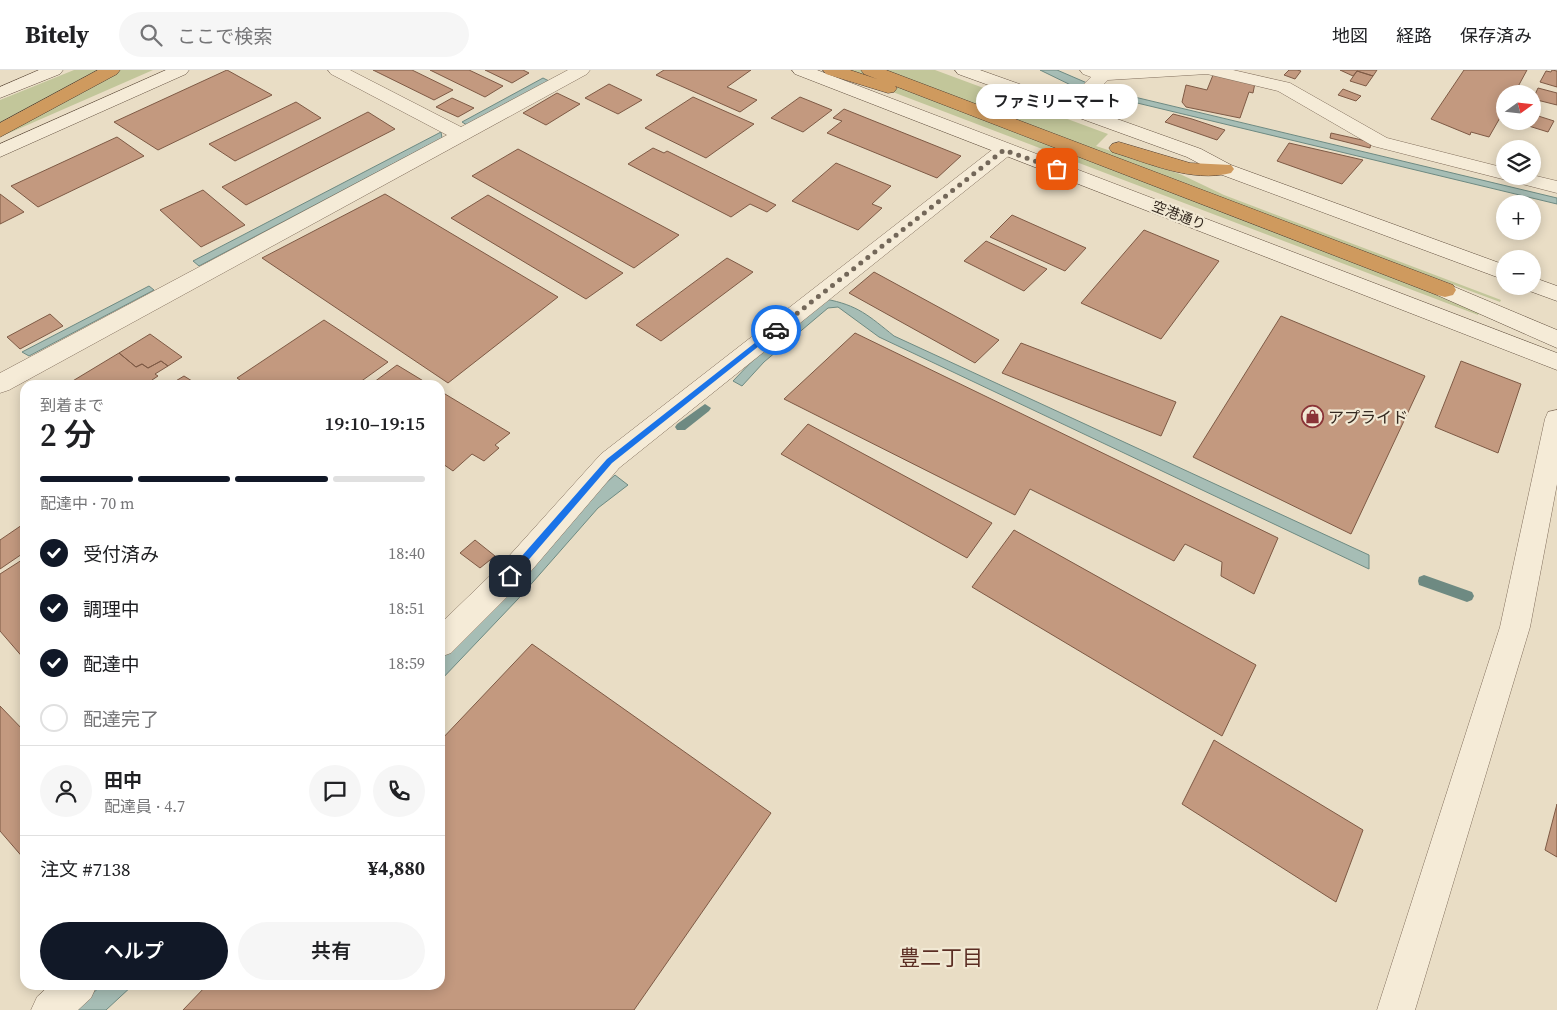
<!DOCTYPE html>
<html lang="ja">
<meta charset="utf-8">
<style>
:root{--surface:#fff;--page:#f6f6f6;--text:#202124;--muted:#757577;--line:#e0e0e0;--accent:#111827}
body{margin:0;font-family:"Source Serif 4","Noto Sans JP",serif;background:var(--page);color:var(--text);height:100vh;display:flex;flex-direction:column;font-size:19px;white-space:nowrap}
*{box-sizing:border-box;margin:0}
p{font-size:16px;color:var(--muted)}
.icon{flex:none;width:28px;height:28px;fill:none;stroke:currentColor;stroke-width:2;stroke-linecap:round;stroke-linejoin:round}
.map{position:relative;flex:1;overflow:hidden}
.drawer{position:absolute;left:20px;top:310px;width:425px;height:610px;display:flex;flex-direction:column;background:var(--surface);border-radius:15px;box-shadow:0 2px 12px #0003}
.drawer>*{flex:none}
.needle{width:32px;rotate:75deg}
.buttons{position:absolute;left:1496px;top:15px;display:grid;gap:10px}
.buttons a{display:grid;place-items:center;width:45px;height:45px;border-radius:50%;background:var(--surface);box-shadow:0 2px 12px #0003;font-size:25px}
.pin{position:absolute;display:grid;place-items:center;width:42px;height:42px;color:#fff;margin:-21px;border-radius:10px;box-shadow:0 2px 8px #0006}
.courier{position:absolute;display:grid;place-items:center;width:50px;height:50px;margin:-25px;border:4px solid #1a73e8;border-radius:50%;background:#fff;color:#222;box-shadow:0 1px 6px #0007}
.bubble{position:absolute;height:35px;border-radius:18px;background:var(--surface);box-shadow:0 2px 12px #0003;font-size:16px;font-weight:600;line-height:35px;text-align:center}
.head em{font-style:normal;font-weight:600}
.head div{display:flex;flex-direction:column-reverse}
.head{display:flex;align-items:center;justify-content:space-between;height:85px;padding:0 20px}
h1{font-size:32px;font-weight:600;line-height:38px}
.bar{display:grid;grid-template-columns:repeat(4,1fr);gap:8px 5px;align-content:center;height:60px;padding:0 20px}
.bar i{height:6px;border-radius:4px;background:var(--line)}
.bar .on{background:var(--accent)}
.bar p{grid-column:span 4}
.line{display:flex;align-items:center;gap:12px;padding:0 20px;border-top:1px solid var(--line)}
.line div{flex:1}
.round{display:grid;place-items:center;flex:none;width:52px;height:52px;border-radius:26px;background:var(--page)}
ol{padding:0 20px;list-style:none}
li{display:flex;align-items:center;gap:15px;height:55px}
li p{margin-inline-start:auto}
li .icon{padding:5px;border-radius:50%;background:var(--accent);color:#fff;stroke-width:4}
li:last-child{color:var(--muted)}
li i{width:28px;height:28px;border:2px solid var(--line);border-radius:50%}
.cta{display:flex;gap:10px;margin-top:auto;padding:10px 20px}
.cta a{flex:1;height:58px;border-radius:30px;background:var(--accent);color:#fff;font-size:20px;font-weight:600;line-height:58px;text-align:center}
.cta a+a{background:var(--page);color:var(--text)}
header{display:flex;align-items:center;gap:30px;box-sizing:border-box;height:70px;padding:0 25px;background:var(--surface);border-bottom:1px solid var(--line)}
header strong{font-size:24px}
nav{display:flex;gap:28px;margin-inline-start:auto;font-size:18px}
.search{width:350px;height:45px;background:var(--page);display:flex;align-items:center;gap:12px;box-sizing:border-box;padding:0 18px;border-radius:28px;color:var(--muted);font-size:19px}
.map>svg:first-child{display:block}
.green{fill:#c2c69a}
.water{fill:#a6bdb5;stroke:#6e8a82}
.lines{fill:none;stroke-linecap:round;stroke-linejoin:round}
.stream{fill:#6e8a82;fill-rule:evenodd}
.building{fill:#c3997f;stroke:#7e5a45}
.street-casing{stroke:#826f5d;stroke-width:1}
.secondary-casing{stroke:#635140;stroke-width:1}
.highway-casing{stroke:#503e31;stroke-width:1}
.street{fill:#f5ebd7;fill-rule:evenodd}
.secondary{fill:#f5ebd7;fill-rule:evenodd}
.highway{fill:#cf9a5e;fill-rule:evenodd}
.route{fill:#1a73e8}
.done{stroke:#736759;stroke-width:5;stroke-dasharray:0 9}
.labels{text-anchor:middle;stroke-width:4.5;stroke-linejoin:round;paint-order:stroke}
.far-street-label{font-size:14px;fill:#33281f;stroke:#f1e8d3}
.poi-label{font-size:16px;fill:#33281f;stroke:#f1e8d3;text-anchor:start}
.near-neighbourhood-label{font-size:21px;fill:#5b2d23;stroke:#f1e8d3}
</style>
<header>
<strong>Bitely</strong>
<div class="search"><svg class="icon" aria-label="search" viewBox="0 0 24 24"><circle cx="10" cy="10" r="6"/><path d="M15 15l6 6"/></svg>ここで検索</div>
<nav><a>地図</a><a>経路</a><a>保存済み</a></nav>
</header>
<div class="map">
<svg width="1557" height="940" viewBox="0 0 1557 940">
<rect width="100%" height="100%" fill="#e9ddc5"/>
<path class="green" d="M 74,0 L 153,0 L 0,67 L 0,30 Z
M 835,0 L 935,0 L 1108,64 L 1096,76 L 1180,104 L 1224,125 L 1501,230 L 1500,232 L 1172,110 L 1479,241 L 1478,245 Z"/>
<path class="water" d="M 1040,0 L 1057,0 L 1101,19 L 1557,128 L 1557,134 L 1079,19 Z
M 543,8 L 549,11 L 467,55 L 462,52 Z
M 441,62 L 442,68 L 199,196 L 193,191 Z
M 149,216 L 154,220 L 29,286 L 22,282 Z
M 825,229 C 858,235 869,246 894,266 L 1369,485 L 1369,499 L 879,267 L 838,237 L 828,238 L 764,292 L 742,316 L 733,311 L 756,287 Z
M 615,405 L 628,415 L 598,438 L 518,529 L 440,611 L 440,589 L 587,430 Z
M 102,915 L 133,915 L 106,940 L 74,940 Z"/>
<g class="lines">
<path class="stream" d="M 705,334 L 711,338 L 709,341 L 685,360 L 677,360 L 675,357 L 677,354 Z
M 1424,505 L 1472,522 L 1474,526 L 1472,530 L 1467,532 L 1419,515 L 1418,511 L 1419,507 Z"/>
</g>
<path class="building" d="M 227,0 L 272,25 L 158,80 L 114,52 Z
M 373,0 L 412,0 L 453,20 L 434,30 Z
M 430,0 L 469,0 L 503,16 L 485,27 Z
M 485,0 L 523,0 L 529,3 L 512,13 Z
M 664,0 L 751,0 L 727,17 L 757,30 L 740,42 L 656,5 Z
M 1289,0 L 1297,0 L 1301,1 L 1295,9 L 1284,5 Z
M 1340,0 L 1377,0 L 1373,6 L 1357,1 L 1353,6 Z
M 1464,0 L 1527,0 L 1514,24 L 1505,24 L 1505,39 L 1489,67 L 1471,62 L 1470,65 L 1431,49 Z
M 1552,0 L 1557,1 L 1557,17 L 1540,12 L 1546,1 L 1551,2 Z
M 1357,1 L 1373,6 L 1366,16 L 1350,11 Z
M 1213,5 L 1255,13 L 1253,23 L 1249,22 L 1240,48 L 1186,37 L 1182,32 L 1186,15 L 1207,20 Z
M 609,14 L 642,30 L 618,44 L 585,28 Z
M 1538,18 L 1557,23 L 1557,35 L 1533,29 Z
M 1343,19 L 1361,26 L 1356,31 L 1338,25 Z
M 557,23 L 580,34 L 546,55 L 523,43 Z
M 693,27 L 754,54 L 706,88 L 645,58 Z
M 800,27 L 832,40 L 803,62 L 771,48 Z
M 452,28 L 474,38 L 458,47 L 436,37 Z
M 296,32 L 321,48 L 235,91 L 209,74 Z
M 844,39 L 961,86 L 937,108 L 827,63 L 842,51 L 833,48 Z
M 368,42 L 395,59 L 246,135 L 222,117 Z
M 1173,44 L 1192,49 L 1225,60 L 1217,70 L 1165,52 Z
M 1532,44 L 1554,51 L 1548,62 L 1519,53 L 1532,51 Z
M 1331,63 L 1371,72 L 1370,78 L 1330,68 Z
M 117,67 L 144,86 L 38,137 L 11,116 Z
M 1289,73 L 1363,90 L 1342,114 L 1277,91 Z
M 653,78 L 664,83 L 667,81 L 776,135 L 767,142 L 750,134 L 731,147 L 628,94 Z
M 518,79 L 679,165 L 634,198 L 472,106 Z
M 836,93 L 891,116 L 872,134 L 882,138 L 858,160 L 792,131 Z
M 203,120 L 245,155 L 201,177 L 160,140 Z
M 0,124 L 24,142 L 0,154 Z
M 385,124 L 558,227 L 448,313 L 262,188 Z
M 488,125 L 623,203 L 586,229 L 451,148 Z
M 1012,145 L 1086,178 L 1065,201 L 990,167 Z
M 1144,160 L 1219,191 L 1161,269 L 1081,233 Z
M 986,171 L 1047,199 L 1024,221 L 964,191 Z
M 727,188 L 753,202 L 661,271 L 636,255 Z
M 874,202 L 999,270 L 975,293 L 849,223 Z
M 50,244 L 63,256 L 20,279 L 7,267 Z
M 1281,246 L 1425,306 L 1351,464 L 1193,387 Z
M 324,250 L 388,292 L 356,315 L 247,315 L 237,308 Z
M 855,263 L 1278,468 L 1254,524 L 1221,506 L 1222,492 L 1185,474 L 1174,491 L 1030,419 L 1015,445 L 784,329 Z
M 150,264 L 182,287 L 168,296 L 161,291 L 148,298 L 142,294 L 136,297 L 119,283 Z
M 1021,273 L 1176,332 L 1161,366 L 1002,303 Z
M 119,283 L 136,297 L 142,294 L 148,298 L 161,291 L 168,296 L 155,304 L 158,306 L 152,310 L 159,315 L 66,315 Z
M 1461,291 L 1521,314 L 1498,383 L 1435,357 Z
M 397,295 L 430,315 L 370,315 Z
M 184,306 L 192,311 L 185,315 L 169,315 Z
M 440,321 L 510,363 L 495,375 L 499,378 L 484,391 L 472,384 L 453,401 L 440,392 Z
M 808,354 L 992,453 L 967,488 L 781,384 Z
M 22,455 L 25,458 L 25,482 L 0,499 L 0,470 Z
M 1014,460 L 1256,595 L 1222,666 L 972,517 Z
M 475,470 L 495,486 L 480,498 L 460,483 Z
M 25,488 L 25,590 L 0,561 L 0,504 Z
M 532,574 L 771,743 L 634,940 L 183,940 L 207,915 L 440,915 L 440,671 Z
M 0,636 L 25,662 L 25,790 L 0,761 Z
M 1214,670 L 1363,760 L 1336,832 L 1182,734 Z
M 1557,734 L 1557,787 L 1545,780 Z"/>
<g class="lines">
<defs>
<path id="street" d="M 328,0 L 350,0 L 461,57 L 568,0 L 590,0 L 587,4 L 9,320 L 0,323 L 0,303 L 447,65 L 331,4 Z
M 1080,0 L 1233,0 L 1290,13 L 1387,68 L 1505,98 L 1505,106 L 1532,105 L 1557,111 L 1557,123 L 1373,76 L 1278,21 L 1207,4 L 1108,10 L 1075,43 L 1063,43 L 1060,39 L 1063,35 L 1091,7 L 1083,4 Z
M 1004,74 L 1011,76 L 1014,80 L 1011,84 L 619,398 L 520,514 L 451,583 L 440,587 L 440,554 L 500,496 L 601,384 L 997,76 Z
M 1557,340 L 1557,414 L 1530,557 L 1415,940 L 1377,940 L 1500,557 L 1545,349 L 1548,342 Z
M 50,915 L 97,915 L 91,928 L 78,940 L 31,940 L 37,927 Z"/>
<path id="secondary" d="M 39,0 L 63,0 L 60,4 L 0,28 L 0,17 Z
M 166,0 L 189,0 L 186,4 L 0,87 L 0,74 Z
M 792,0 L 817,0 L 1557,283 L 1557,300 L 795,4 Z
M 955,0 L 980,0 L 1201,79 L 1231,95 L 1505,195 L 1505,210 L 1217,103 L 1187,87 L 958,4 Z
M 1532,207 L 1557,216 L 1557,231 L 1524,219 L 1522,216 L 1532,216 Z
M 1445,213 L 1557,260 L 1557,278 L 1437,225 L 1434,220 L 1437,215 Z"/>
<path id="highway" d="M 98,0 L 120,0 L 117,4 L 0,67 L 0,53 Z
M 823,0 L 850,0 L 877,9 L 864,4 L 861,0 L 886,0 L 1453,215 L 1456,220 L 1453,225 L 1445,227 L 1437,225 L 895,16 L 897,18 L 894,22 L 888,23 L 826,4 Z
M 1119,72 L 1190,93 L 1231,95 L 1234,99 L 1231,103 C 1191,113 1149,93 1112,82 L 1109,78 L 1112,74 Z"/>
</defs>
<use href="#street" class="street-casing"/>
<use href="#secondary" class="secondary-casing"/>
<use href="#highway" class="highway-casing"/>
<use href="#street" class="street"/>
<use href="#secondary" class="secondary"/>
<use href="#highway" class="highway"/>
</g>
<path class="route" d="M 774,258 L 779,260 L 612,393 L 513,508 L 507,508 L 507,503 L 607,389 Z"/>
<g class="lines">
<path class="done" d="M 776,260 L 1004,80 L 1057,99"/>
</g>
<defs>
<symbol id="shop-ring" viewBox="-11 -11 22 22"><circle r="9.5" fill="#f1e8d3" stroke="#8a3437" stroke-width="1.5"/><path d="M-5-2.5h2.3a2.7 3.5 0 0 1 5.4 0H5L5.5 6h-11ZM-1.5-2.5h3a1.5 2.3 0 0 0-3 0Z" fill="#8a3437"/></symbol>
</defs>
<g fill-rule="evenodd">
<use href="#shop-ring" x="1300" y="334" width="25" height="25"/>
</g>
<g class="labels">
<g class="far-street-label">
<text transform="translate(1179 145) rotate(21)" y="5">空港通り</text>
</g>
<g class="poi-label">
<text x="1328" y="353">アプライド</text>
</g>
<g class="near-neighbourhood-label">
<text x="941" y="895">豊二丁目</text>
</g>
</g>
</svg>
<div class="buttons">
<a><svg class="needle" viewBox="-14 -14 28 28"><path d="M0-13l5 13h-10z" fill="#e53935"/><path d="M0 13l5-13h-10z" fill="#757577"/></svg></a>
<a><svg class="icon" aria-label="layers" viewBox="0 0 24 24"><path d="M12 4l9 5-9 5-9-5zM3 14l9 5 9-5"/></svg></a>
<a>+</a>
<a>−</a>
</div>
<div class="pin" style="left:1057px;top:99px;background:#ea580c"><svg class="icon" aria-label="bag" viewBox="0 0 24 24"><path d="M5 8h14l-1 12H6zM9 8a3 3 0 0 1 6 0"/></svg></div>
<div class="pin" style="left:510px;top:506px;background:#1f2937"><svg class="icon" aria-label="home" viewBox="0 0 24 24"><path d="M3 11l9-7 9 7M6 9v11h12V9"/></svg></div>
<div class="courier" style="left:776px;top:260px"><svg class="icon" aria-label="car" viewBox="0 0 24 24"><path d="M5 17H2v-5l4-1 3-4h7l3 4 3 1v5h-3M9 17h6M6 11h13"/><circle cx="7" cy="17" r="2"/><circle cx="17" cy="17" r="2"/></svg></div>
<div class="bubble" style="left:976px;top:14px;width:162px">ファミリーマート</div>
<section class="drawer">
<div class="head"><div><h1>2 分</h1><p>到着まで</p></div><em>19:10–19:15</em></div>
<div class="bar"><i class="on"></i><i class="on"></i><i class="on"></i><i></i><p>配達中 · 70 m</p></div>
<ol>
<li><svg class="icon" aria-label="check" viewBox="0 0 24 24"><path d="M5 12l5 5 9-10"/></svg>受付済み<p>18:40</p></li>
<li><svg class="icon" aria-label="check" viewBox="0 0 24 24"><path d="M5 12l5 5 9-10"/></svg>調理中<p>18:51</p></li>
<li><svg class="icon" aria-label="check" viewBox="0 0 24 24"><path d="M5 12l5 5 9-10"/></svg>配達中<p>18:59</p></li>
<li><i></i>配達完了</li>
</ol>
<div class="line" style="height:90px"><a class="round"><svg class="icon" aria-label="person" viewBox="0 0 24 24"><circle cx="12" cy="8" r="4"/><path d="M4 21q1-7 8-7t8 7"/></svg></a><div><b>田中</b><p>配達員 · 4.7</p></div><a class="round"><svg class="icon" aria-label="chat" viewBox="0 0 24 24"><path d="M4 5h16v11H9l-5 4z"/></svg></a><a class="round"><svg class="icon" aria-label="phone" viewBox="0 0 24 24"><path d="M5 4h4l2 5-3 2q2 4 5 5l2-3 5 2v4C11 20 4 13 5 4z"/></svg></a></div>
<div class="line" style="height:65px"><div>注文 #7138</div><b>¥4,880</b></div>
<div class="cta"><a>ヘルプ</a><a>共有</a></div>
</section>
</div>
